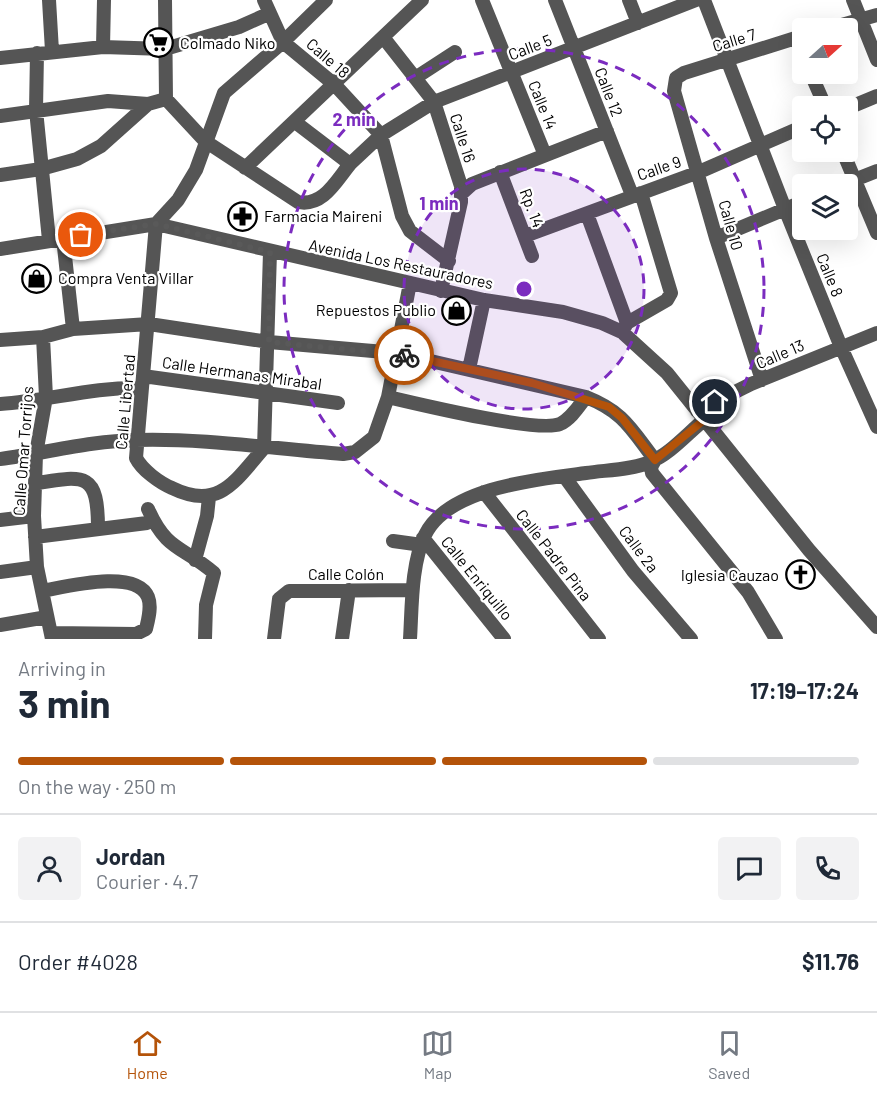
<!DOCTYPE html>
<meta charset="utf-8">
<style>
:root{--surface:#fff;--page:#f2f2f3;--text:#1f2937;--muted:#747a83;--line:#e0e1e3;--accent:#b45309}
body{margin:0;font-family:Barlow,sans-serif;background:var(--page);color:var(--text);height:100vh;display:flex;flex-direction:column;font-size:22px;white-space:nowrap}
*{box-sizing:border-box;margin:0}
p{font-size:20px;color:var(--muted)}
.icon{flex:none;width:33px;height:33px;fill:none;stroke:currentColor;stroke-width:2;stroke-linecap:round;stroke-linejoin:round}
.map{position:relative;height:639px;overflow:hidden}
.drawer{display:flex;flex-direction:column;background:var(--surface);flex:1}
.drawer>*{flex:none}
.needle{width:39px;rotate:69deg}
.buttons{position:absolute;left:792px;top:18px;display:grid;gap:12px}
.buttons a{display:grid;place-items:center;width:66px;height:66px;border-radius:6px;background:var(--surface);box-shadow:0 6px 24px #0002;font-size:30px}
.pin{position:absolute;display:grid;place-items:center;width:51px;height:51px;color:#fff;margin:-26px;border:3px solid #fff;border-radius:50%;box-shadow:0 2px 6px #0007}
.courier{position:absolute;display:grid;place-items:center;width:60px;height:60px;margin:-30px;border:4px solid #b45309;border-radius:50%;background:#fff;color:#222;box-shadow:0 2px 8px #0007}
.headline em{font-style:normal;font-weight:700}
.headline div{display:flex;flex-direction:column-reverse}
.headline{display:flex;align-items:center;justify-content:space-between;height:102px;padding:0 18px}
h1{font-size:39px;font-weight:700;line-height:45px}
.bar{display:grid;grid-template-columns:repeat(4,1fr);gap:9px 6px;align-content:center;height:72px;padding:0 18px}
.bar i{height:8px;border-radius:4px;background:var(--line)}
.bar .active{background:var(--accent)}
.bar p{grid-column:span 4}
.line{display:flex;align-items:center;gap:15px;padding:0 18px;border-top:2px solid var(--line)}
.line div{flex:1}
.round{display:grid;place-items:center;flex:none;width:63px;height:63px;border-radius:6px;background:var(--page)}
.tabs{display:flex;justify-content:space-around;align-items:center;height:84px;border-top:2px solid var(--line);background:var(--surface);font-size:16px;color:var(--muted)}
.tabs a{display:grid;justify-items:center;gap:3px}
.tabs .active{color:var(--accent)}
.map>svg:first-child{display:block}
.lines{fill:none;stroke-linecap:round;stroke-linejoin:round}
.minor{stroke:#555;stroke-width:14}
.done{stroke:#595959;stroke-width:6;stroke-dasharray:0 10.8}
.route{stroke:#b45309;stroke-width:8}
.ring{fill:none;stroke:#7b2cbf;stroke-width:3;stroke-dasharray:10 8}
.labels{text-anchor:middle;stroke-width:4.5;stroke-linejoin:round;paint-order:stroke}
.street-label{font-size:16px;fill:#000;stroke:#fff}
.poi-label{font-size:16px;fill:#000;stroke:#fff;text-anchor:start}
.centre{fill:#7b2cbf;stroke:#fff;stroke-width:3}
.ring-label{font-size:18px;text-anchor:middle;font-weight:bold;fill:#7b2cbf;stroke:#fff;stroke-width:4.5;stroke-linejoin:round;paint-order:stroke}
</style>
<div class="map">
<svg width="877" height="639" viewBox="0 0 877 639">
<rect width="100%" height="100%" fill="#fff"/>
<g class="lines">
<path class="minor" d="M 49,0 L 52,51
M 165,0 L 166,99
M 264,0 L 283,42 L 335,85 L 381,135 L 402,216 L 410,231 L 449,261
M 482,0 L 545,155
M 555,0 L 632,195
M 629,0 L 638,23
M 704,0 L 785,209 L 841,347 L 877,427
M 853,0 L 877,60
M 831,28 L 877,15
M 383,37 L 434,102 L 461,186 L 461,202 L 441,291
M 796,38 L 802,54
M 103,47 L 104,0
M 37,53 L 36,110 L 49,240
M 0,58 L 103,47 L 165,49 L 239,27 L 268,14
M 811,74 L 825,106
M 415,78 L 455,52
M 166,99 L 205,141 L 298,202 C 323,207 336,181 350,164
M 848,108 L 877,96
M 0,116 L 108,101 L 148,104
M 295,122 L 350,164 L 381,135 L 434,102 L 696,0
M 843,152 L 877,233
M 245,168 L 422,0
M 500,172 L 532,256
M 0,175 L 41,169 L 77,159 L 101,146 L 148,104 L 166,99
M 844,184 L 877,171
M 461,194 L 472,184 L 607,131
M 587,214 L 627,323 L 623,330
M 525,236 L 699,172 L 802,127
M 63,238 L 73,329
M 716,238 L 802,202
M 0,249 L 156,224 L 484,300 L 563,312 L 602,323 L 622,332 L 667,373 L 809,550 L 877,627
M 627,323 L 667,300 L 671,293 L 641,193
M 43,337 L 46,397 L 36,454 L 34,516 L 37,567 L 52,639
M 0,340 L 43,337 L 73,329 L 149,324 L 269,342 L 396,353 L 586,397 C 624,412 631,429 655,460 L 651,467 L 652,473 L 748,592 L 776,639
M 469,369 L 484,300
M 143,376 L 338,403
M 762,380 L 716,238 L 674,91 L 676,78 L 684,73 L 802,36
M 388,397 C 418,404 538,433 560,424 C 571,419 579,406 586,397
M 0,404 C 49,401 90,387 141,388
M 697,411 L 751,384 L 877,333
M 264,448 C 235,481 219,511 172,488 C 160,483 142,470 136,458 L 156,224 L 178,200 L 196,170 L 224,93 L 283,42 L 326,0
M 264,448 L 270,252
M 0,459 C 46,453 90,441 136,440 C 205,438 274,449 343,454 L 355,452 L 374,437 L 388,397 L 410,283
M 564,476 L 633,571 L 691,639
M 37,483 C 86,475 98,473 98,529
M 484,492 L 599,639
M 148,509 C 167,552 183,546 214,573 L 206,605 L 205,639
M 0,520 L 34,516
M 35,537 L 147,523
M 423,538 L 504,639
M 393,541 L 422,545
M 195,560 L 207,516 L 209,497
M 0,572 L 37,567
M 42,591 C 65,587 136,568 148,597 C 152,607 148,620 146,629 L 136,634 L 51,633
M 0,625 L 47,617
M 274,639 L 279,599 L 289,591 L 412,590
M 342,639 L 349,590
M 410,639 C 412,607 411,564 425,535 C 448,487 540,479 586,473 C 606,470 631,470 650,462 C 669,455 688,433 704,420"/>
</g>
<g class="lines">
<path class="done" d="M 81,235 L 156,224 L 270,252 L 269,342 L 404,355"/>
<path class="route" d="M 404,355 L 532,383 L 609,407 L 622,418 L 655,460 L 704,420 L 697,411 L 715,402"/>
</g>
<circle cx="524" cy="289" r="120" fill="#7b2cbf" fill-opacity=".12"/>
<g class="ring">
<circle cx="524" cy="289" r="120"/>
<circle cx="524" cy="289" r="240"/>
</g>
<defs>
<symbol id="supermarket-ring" viewBox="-11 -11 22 22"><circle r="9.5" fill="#fff" stroke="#000" stroke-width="1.5"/><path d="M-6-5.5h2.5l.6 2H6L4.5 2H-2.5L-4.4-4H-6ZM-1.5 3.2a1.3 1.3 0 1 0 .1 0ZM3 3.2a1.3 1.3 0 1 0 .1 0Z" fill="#000"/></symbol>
<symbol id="pharmacy-ring" viewBox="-11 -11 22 22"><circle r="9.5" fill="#fff" stroke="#000" stroke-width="1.5"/><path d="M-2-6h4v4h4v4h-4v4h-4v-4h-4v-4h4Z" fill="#000"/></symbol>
<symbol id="shop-ring" viewBox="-11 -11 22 22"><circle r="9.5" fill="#fff" stroke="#000" stroke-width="1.5"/><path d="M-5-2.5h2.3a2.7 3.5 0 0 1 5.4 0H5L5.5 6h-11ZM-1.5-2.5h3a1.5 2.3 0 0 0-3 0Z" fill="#000"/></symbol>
<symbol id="church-ring" viewBox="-11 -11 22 22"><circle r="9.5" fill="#fff" stroke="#000" stroke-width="1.5"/><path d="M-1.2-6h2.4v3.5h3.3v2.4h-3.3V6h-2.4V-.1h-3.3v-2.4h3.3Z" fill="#000"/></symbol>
</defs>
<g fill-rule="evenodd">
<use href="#supermarket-ring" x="142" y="26" width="33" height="33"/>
<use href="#pharmacy-ring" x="226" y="200" width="33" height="33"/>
<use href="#shop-ring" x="20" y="262" width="33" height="33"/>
<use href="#shop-ring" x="440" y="294" width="33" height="33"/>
<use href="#church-ring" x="784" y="558" width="33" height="33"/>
</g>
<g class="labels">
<g class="street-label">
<text transform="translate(734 40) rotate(-17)" y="6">Calle 7</text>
<text transform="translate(530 47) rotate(-21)" y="6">Calle 5</text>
<text transform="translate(328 58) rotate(41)" y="6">Calle 18</text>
<text transform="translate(609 92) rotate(69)" y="6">Calle 12</text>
<text transform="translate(543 105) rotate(68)" y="6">Calle 14</text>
<text transform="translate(463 138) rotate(72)" y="6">Calle 16</text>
<text transform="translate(659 168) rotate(-19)" y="6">Calle 9</text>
<text transform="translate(532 208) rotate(69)" y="6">Rp. 14</text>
<text transform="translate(731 225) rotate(74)" y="6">Calle 10</text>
<text transform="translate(401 264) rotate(12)" y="6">Avenida Los Restauradores</text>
<text transform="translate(830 275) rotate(68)" y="6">Calle 8</text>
<text transform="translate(780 354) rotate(-23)" y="6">Calle 13</text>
<text transform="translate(242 373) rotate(8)" y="6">Calle Hermanas Mirabal</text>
<text transform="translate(125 402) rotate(-85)" y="6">Calle Libertad</text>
<text transform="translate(23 451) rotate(-86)" y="6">Calle Omar Torrijos</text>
<text transform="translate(639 549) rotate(53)" y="6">Calle 2a</text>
<text transform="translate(554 555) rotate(52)" y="6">Calle Padre Pina</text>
<text x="346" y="580">Calle Colón</text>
<text transform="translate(477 578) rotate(51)" y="6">Calle Enriquillo</text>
</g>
<g class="poi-label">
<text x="180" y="49">Colmado Niko</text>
<text x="264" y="222">Farmacia Maireni</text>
<text x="58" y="284">Compra Venta Villar</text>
<text x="436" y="316" text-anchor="end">Repuestos Publio</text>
<text x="779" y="581" text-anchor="end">Iglesia Cauzao</text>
</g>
</g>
<circle cx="524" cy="289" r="9" class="centre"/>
<g class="ring-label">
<text x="354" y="126">2 min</text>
<text x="439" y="210">1 min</text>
</g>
</svg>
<div class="buttons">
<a><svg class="needle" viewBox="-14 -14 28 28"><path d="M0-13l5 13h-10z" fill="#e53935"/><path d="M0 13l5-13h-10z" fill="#747a83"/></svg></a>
<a><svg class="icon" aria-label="locate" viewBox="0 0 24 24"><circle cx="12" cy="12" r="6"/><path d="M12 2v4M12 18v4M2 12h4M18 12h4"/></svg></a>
<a><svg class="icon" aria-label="layers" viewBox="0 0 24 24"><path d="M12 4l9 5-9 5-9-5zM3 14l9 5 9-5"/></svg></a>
</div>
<div class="pin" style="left:81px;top:235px;background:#ea580c"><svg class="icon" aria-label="bag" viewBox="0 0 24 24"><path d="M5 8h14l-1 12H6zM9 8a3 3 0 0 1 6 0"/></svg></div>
<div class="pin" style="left:715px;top:402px;background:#1f2937"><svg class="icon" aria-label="home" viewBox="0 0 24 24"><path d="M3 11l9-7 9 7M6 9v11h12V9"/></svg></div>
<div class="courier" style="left:404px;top:355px"><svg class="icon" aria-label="bike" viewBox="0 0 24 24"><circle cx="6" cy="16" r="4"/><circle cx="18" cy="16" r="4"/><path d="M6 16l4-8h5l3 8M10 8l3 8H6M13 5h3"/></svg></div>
</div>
<section class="drawer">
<div class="headline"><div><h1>3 min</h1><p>Arriving in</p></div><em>17:19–17:24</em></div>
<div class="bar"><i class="active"></i><i class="active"></i><i class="active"></i><i></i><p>On the way · 250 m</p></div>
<div class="line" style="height:108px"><a class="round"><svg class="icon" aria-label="person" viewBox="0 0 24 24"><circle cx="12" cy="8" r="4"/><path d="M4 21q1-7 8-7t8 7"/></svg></a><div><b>Jordan</b><p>Courier · 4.7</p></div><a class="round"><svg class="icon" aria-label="chat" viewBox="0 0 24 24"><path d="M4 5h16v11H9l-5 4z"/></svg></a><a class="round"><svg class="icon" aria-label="phone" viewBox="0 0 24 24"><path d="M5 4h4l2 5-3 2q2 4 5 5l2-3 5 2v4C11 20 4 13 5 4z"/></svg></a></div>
<div class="line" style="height:78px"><div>Order #4028</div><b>$11.76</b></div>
</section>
<nav class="tabs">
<a class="active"><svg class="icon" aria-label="home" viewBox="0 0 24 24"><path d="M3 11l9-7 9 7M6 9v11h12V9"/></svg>Home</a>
<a><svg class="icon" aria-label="map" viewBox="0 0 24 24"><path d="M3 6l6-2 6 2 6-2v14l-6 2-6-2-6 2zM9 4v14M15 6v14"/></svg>Map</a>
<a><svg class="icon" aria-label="saved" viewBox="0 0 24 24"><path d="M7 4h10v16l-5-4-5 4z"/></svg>Saved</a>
</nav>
